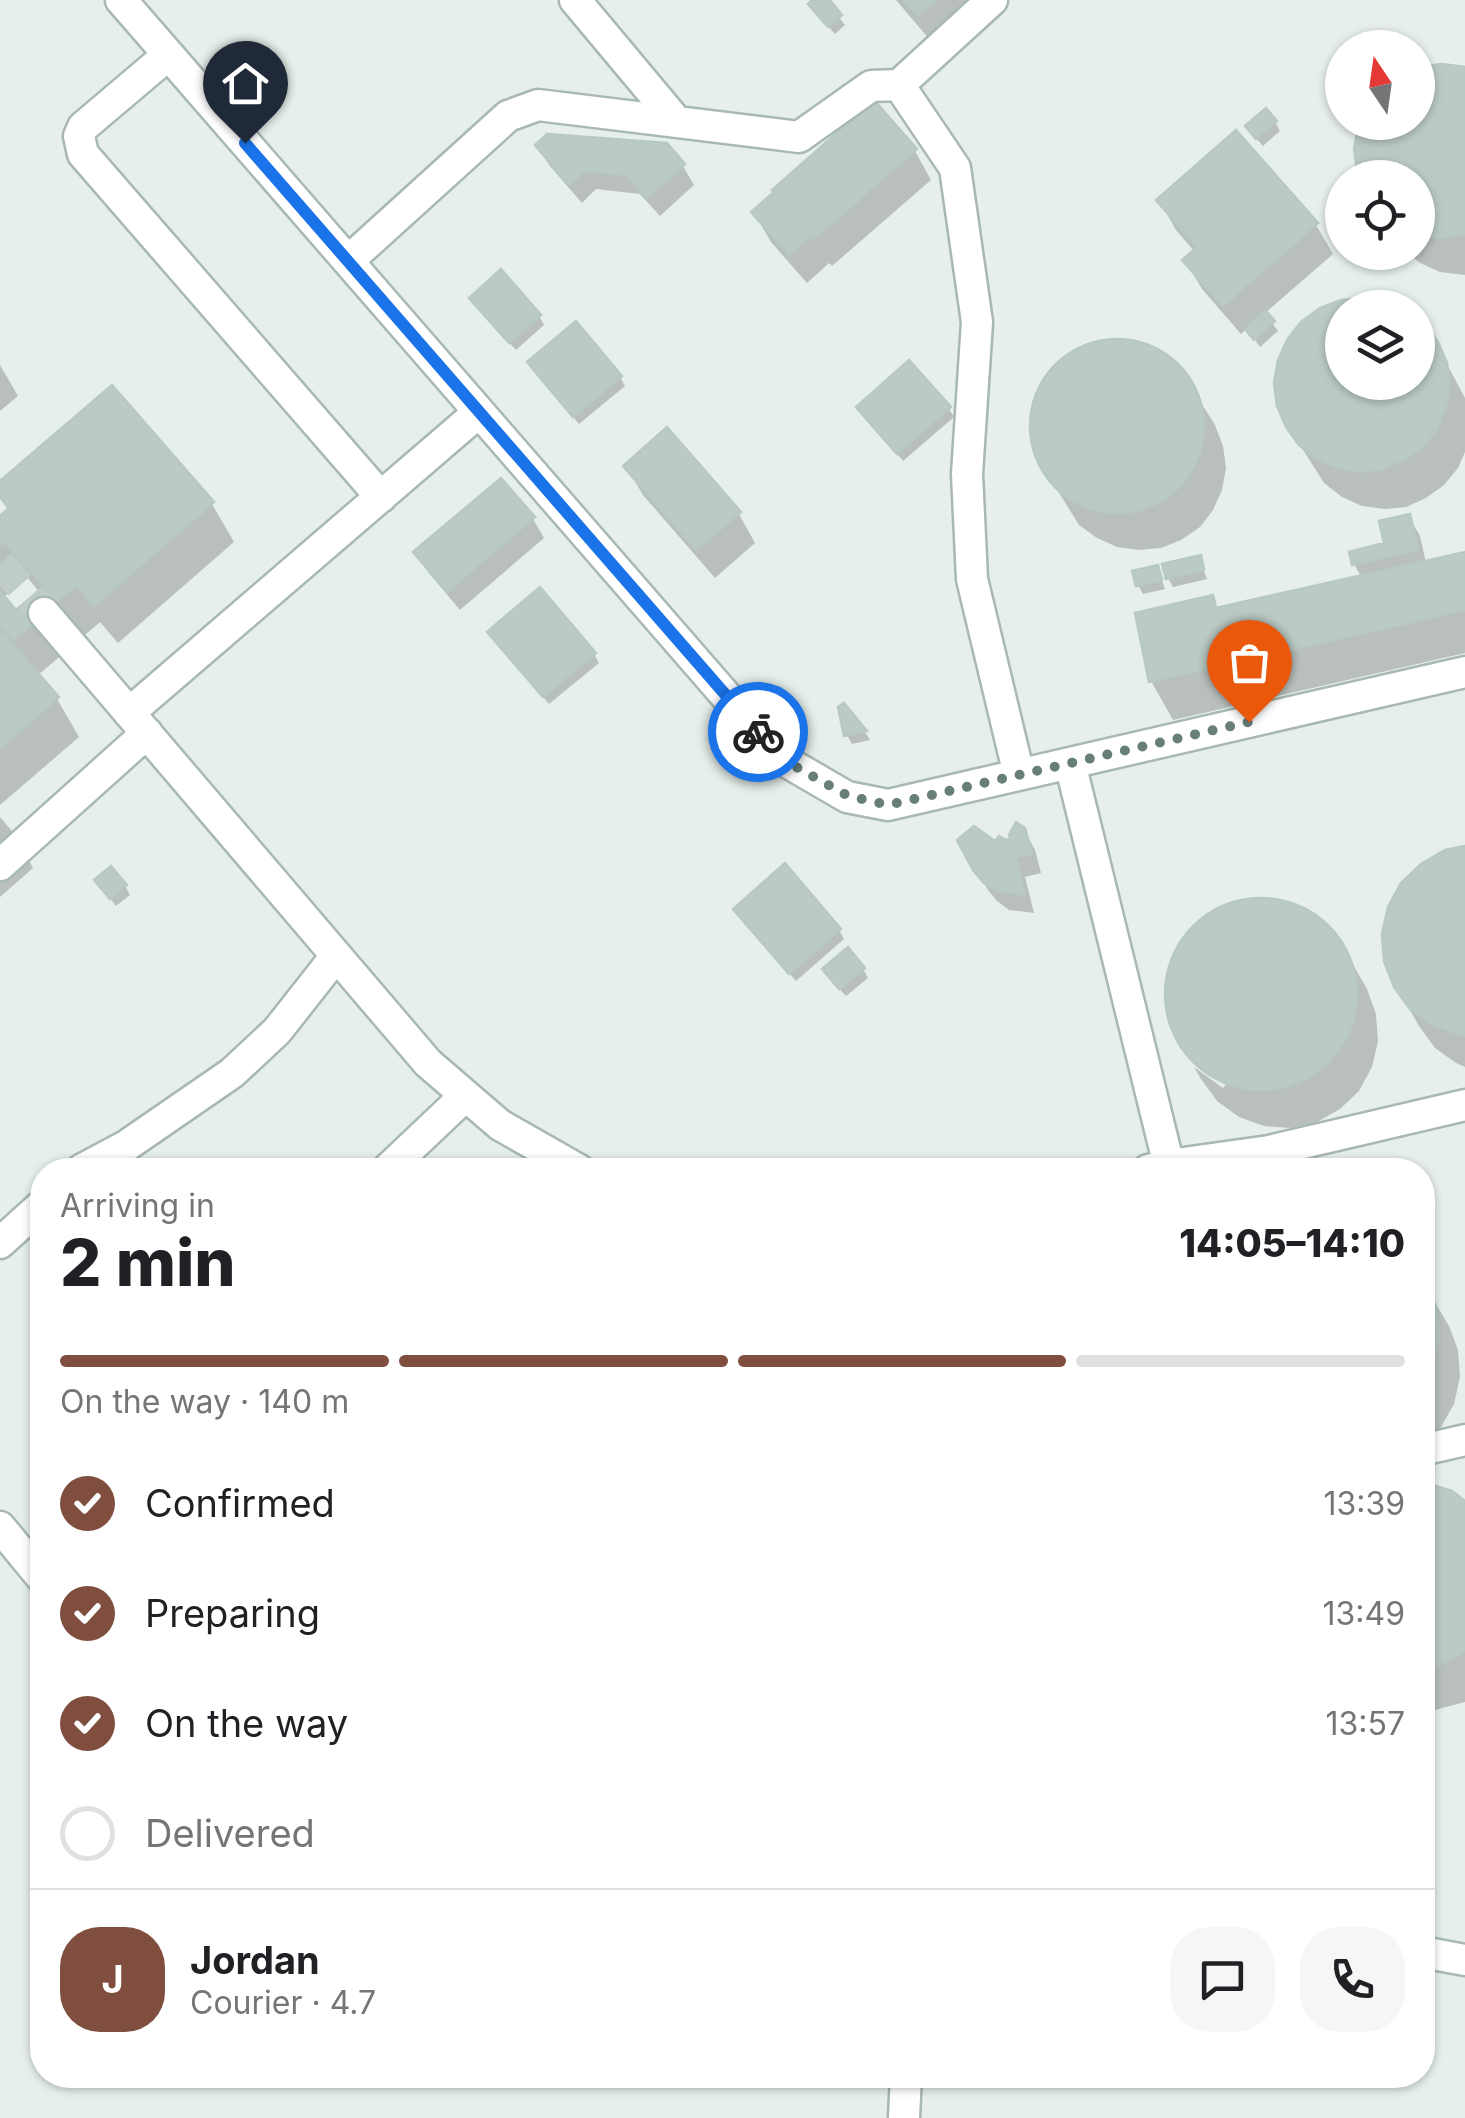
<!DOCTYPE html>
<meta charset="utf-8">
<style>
:root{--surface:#fff;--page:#f6f6f6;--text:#202124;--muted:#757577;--line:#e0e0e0;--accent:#7f4e3f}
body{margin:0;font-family:Inter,sans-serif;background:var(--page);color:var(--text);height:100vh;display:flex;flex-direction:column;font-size:38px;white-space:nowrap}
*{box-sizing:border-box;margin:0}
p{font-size:32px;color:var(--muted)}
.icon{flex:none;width:55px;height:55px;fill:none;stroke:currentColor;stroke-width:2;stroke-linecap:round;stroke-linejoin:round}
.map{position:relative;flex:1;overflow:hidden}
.drawer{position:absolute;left:30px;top:1158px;width:1405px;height:930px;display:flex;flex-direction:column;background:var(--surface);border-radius:40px;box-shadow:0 2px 8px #0004}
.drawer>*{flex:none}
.needle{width:65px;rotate:347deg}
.fabs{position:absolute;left:1325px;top:30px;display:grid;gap:20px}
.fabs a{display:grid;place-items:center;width:110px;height:110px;border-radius:50%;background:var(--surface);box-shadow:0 2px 8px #0004;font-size:50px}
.pin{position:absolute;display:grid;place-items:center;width:85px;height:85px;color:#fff;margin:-102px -42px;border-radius:50% 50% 50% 0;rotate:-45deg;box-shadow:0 0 10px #0007}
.pin .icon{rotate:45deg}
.courier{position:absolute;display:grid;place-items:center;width:100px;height:100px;margin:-50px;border:8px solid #1a73e8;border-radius:50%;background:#fff;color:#222;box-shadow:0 2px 12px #0007}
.overview em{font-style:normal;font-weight:800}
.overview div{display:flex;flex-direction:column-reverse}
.overview{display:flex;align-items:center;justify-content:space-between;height:170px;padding:0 30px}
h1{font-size:65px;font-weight:800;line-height:75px}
.bar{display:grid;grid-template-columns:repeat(4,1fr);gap:15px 10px;align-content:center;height:120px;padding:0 30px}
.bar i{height:12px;border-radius:8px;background:var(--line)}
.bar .active{background:var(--accent)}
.bar p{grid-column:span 4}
.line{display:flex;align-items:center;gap:25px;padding:0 30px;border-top:2px solid var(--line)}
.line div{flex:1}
.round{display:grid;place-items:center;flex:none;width:105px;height:105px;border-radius:40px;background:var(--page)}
ol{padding:0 30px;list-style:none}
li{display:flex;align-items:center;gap:30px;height:110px}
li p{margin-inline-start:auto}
li .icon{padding:10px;border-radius:50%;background:var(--accent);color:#fff;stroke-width:4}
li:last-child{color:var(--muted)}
li i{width:55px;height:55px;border:5px solid var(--line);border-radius:50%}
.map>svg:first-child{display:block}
.shadow{fill:#0003;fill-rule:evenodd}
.building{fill:#bbcac4;stroke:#b8c9c2;stroke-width:2.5}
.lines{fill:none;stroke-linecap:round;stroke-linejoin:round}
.minor-tunnel{stroke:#bfccc8;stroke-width:30;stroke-dasharray:30 15;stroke-linecap:butt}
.minor-casing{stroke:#a8b8b2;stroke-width:35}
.minor{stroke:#fff;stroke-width:30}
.done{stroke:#687f78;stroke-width:10;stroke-dasharray:0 18}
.route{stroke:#1a73e8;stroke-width:12}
</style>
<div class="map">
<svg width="1465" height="2118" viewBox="0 0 1465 2118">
<rect width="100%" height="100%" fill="#e6efeb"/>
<path class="shadow" d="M 815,0 L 826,0 L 845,25 L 835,34 L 816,13 Z
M 896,0 L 1002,0 L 941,53 Z
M 1420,69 L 1465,70 L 1465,275 L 1440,272 L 1420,263 L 1407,252 L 1418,252 L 1418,70 Z
M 1275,122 L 1280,131 L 1263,146 L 1254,136 Z
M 538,146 L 683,166 L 694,185 L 660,216 L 640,194 L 596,189 L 582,203 L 549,165 Z
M 915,151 L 931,180 L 832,266 L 829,263 L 807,283 L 771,242 L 754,213 Z
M 1159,200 L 1316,225 L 1333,254 L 1265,313 L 1278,331 L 1260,347 L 1247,328 L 1241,334 L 1202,289 L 1185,260 L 1195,252 L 1176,230 Z
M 472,298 L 539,316 L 544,325 L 516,350 L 477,307 Z
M 1342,308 L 1342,382 L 1418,382 L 1418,321 L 1436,344 L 1465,398 L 1465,452 L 1458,468 L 1444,485 L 1426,498 L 1406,507 L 1384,509 L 1362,506 L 1342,497 L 1324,483 L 1288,426 L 1280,361 Z
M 1119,341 L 1141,345 L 1161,353 L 1178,367 L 1215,425 L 1223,446 L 1226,468 L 1222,490 L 1213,510 L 1200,527 L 1181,540 L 1161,548 L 1139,550 L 1117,547 L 1097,538 L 1079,525 L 1043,467 L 1035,446 L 1033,425 L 1036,403 L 1045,383 L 1059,365 L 1076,352 L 1097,344 Z
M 530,363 L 620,377 L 625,386 L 579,424 Z
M 0,365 L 18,396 L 0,411 Z
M 111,388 L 212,504 L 234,542 L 118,643 L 100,622 L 37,676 L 57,699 L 79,737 L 0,805 L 0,519 L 9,512 L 0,497 L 0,484 ZM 27,577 L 40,593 L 16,614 L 3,598 Z
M 859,408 L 949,409 L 954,417 L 903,461 Z
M 626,466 L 739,514 L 755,543 L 715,578 L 643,495 Z
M 1409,517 L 1420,536 L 1426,563 L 1465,554 L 1465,653 L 1173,720 L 1151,681 L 1212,598 L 1219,610 L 1362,578 L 1354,564 L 1387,545 Z
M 533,519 L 544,538 L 460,610 L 428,572 L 417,553 Z
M 1199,558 L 1207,579 L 1173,587 L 1168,578 Z
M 1157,568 L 1165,589 L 1143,594 L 1138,585 Z
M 496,641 L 594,654 L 599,663 L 549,704 Z
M 843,706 L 865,732 L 870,740 L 852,744 L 847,735 Z
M 0,817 L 11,830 L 33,868 L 0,897 Z
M 1024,830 L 1035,850 L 1041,873 L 1025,877 L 1034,913 L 1009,910 L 997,901 L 988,890 L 961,841 L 996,844 L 1006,843 Z
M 1465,849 L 1465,1067 L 1456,1063 L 1435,1048 L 1419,1026 L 1396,986 Z
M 97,881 L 125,886 L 130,895 L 116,906 Z
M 1255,900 L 1282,902 L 1307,912 L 1328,927 L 1344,949 L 1367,989 L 1376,1014 L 1378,1041 L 1372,1067 L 1359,1091 L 1340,1109 L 1317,1122 L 1291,1128 L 1264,1126 L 1239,1117 L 1217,1101 L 1201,1079 L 1194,1067 L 1223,1088 L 1226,1084 L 1190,1057 L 1190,1059 L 1178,1039 L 1169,1014 L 1167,987 L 1173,961 L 1186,938 L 1205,918 L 1228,906 Z
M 741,918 L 839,930 L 844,939 L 796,981 Z
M 863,969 L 868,978 L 846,996 L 830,979 Z
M 1422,1281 L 1449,1326 L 1458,1350 L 1460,1377 L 1454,1404 L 1441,1427 L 1422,1446 Z
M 1422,1484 L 1465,1504 L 1465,1702 L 1435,1710 L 1422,1709 Z"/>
<path class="building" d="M 812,0 L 830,0 L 842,15 L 828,27 L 808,4 Z
M 904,0 L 936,0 L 918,16 Z
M 1442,64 L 1465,67 L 1465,234 L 1439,238 L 1418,235 L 1418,178 L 1358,178 L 1354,149 L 1359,122 L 1418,122 L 1418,67 Z
M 874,100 L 917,149 L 814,239 L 811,235 L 789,255 L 751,212 L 774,192 L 772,190 Z
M 1266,108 L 1277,121 L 1256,139 L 1245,126 Z
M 1236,130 L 1318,223 L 1223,306 L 1182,260 L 1197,247 L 1156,200 Z
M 547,134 L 667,143 L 685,164 L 647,198 L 627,175 L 585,171 L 569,185 L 535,145 Z
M 501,269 L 541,315 L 509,343 L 469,298 Z
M 1364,298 L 1386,301 L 1401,308 L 1342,308 L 1342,382 L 1418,382 L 1418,318 L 1425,324 L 1438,342 L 1447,363 L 1449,386 L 1446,408 L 1437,429 L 1423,447 L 1404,460 L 1383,469 L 1360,472 L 1338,468 L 1317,459 L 1299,445 L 1286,427 L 1277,406 L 1274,383 L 1278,360 L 1287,340 L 1301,322 L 1320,308 L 1341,300 Z
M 1265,310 L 1275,321 L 1254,340 L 1245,329 Z
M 576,321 L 622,376 L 573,417 L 527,362 Z
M1030 426a87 87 0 1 1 174 0a87 87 0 1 1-174 0Z
M 909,360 L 951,407 L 897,454 L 856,407 Z
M 112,385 L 214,502 L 94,606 L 76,585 L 14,640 L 0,624 L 0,591 L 16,610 L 44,587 L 3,541 L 0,544 L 0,516 L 9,508 L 0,497 L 0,481 Z
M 667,427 L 741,512 L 696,550 L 623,466 Z
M 501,478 L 535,517 L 447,592 L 413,552 Z
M 1410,514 L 1418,550 L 1352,565 L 1349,552 L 1384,543 L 1379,521 Z
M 1465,552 L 1465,610 L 1149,682 L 1135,613 L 1213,595 L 1216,608 Z
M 1201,555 L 1204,570 L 1166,579 L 1162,564 Z
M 1158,565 L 1162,580 L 1136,586 L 1132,571 Z
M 540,587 L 596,653 L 543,697 L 487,632 Z
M 0,629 L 59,697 L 0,748 Z
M 844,703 L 867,731 L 844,736 L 838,707 Z
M 1016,822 L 1025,828 L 1032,854 L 1016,857 L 1025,895 L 996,891 L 983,882 L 973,870 L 957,840 L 974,826 L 995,841 L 999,836 L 1006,840 L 1010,839 L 1009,835 Z
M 1465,846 L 1465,1036 L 1432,1025 L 1410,1009 L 1394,987 L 1384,961 L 1382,934 L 1388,907 L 1401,883 L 1421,864 L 1445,850 Z
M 785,863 L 841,929 L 789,974 L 733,909 Z
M 111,866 L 127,885 L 110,899 L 94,880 Z
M1165 994a96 96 0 1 1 192 0a96 96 0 1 1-192 0Z
M 848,947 L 865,968 L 839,989 L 822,969 Z
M 1422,1277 L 1428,1284 L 1437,1310 L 1439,1337 L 1433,1364 L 1422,1384 Z
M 1422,1482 L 1452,1491 L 1465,1501 L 1465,1651 L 1438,1666 L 1422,1670 Z"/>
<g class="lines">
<path class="minor-tunnel" d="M 0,563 L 44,613"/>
<defs>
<path id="minor" d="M 121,0 L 780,758 L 847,797 L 888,805 L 1465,672
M 575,0 L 677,122
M 168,55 L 83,127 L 79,136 L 83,154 L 381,497
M 899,85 L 955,168 L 977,322 L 967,474 L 972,579 L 1019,775
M 348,261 L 508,116 L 538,105 L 799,137 L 871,86 L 899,85 L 992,0
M 44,613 L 428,1063 L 500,1125 L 579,1170
M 129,713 L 479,412
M 1070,763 L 1170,1170
M 0,865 L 147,733
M 81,1170 L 126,1146 L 232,1073 L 277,1031 L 336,956
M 387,1170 L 465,1096
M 1148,1170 L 1169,1165 L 1269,1151 L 1465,1105
M 0,1243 L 42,1205
M 1422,1450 L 1465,1440
M 0,1527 L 42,1578
M 1422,1952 L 1465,1960
M 904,2118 L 906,2075"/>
</defs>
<use href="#minor" class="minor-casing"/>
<use href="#minor" class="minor"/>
</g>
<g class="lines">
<path class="done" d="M 758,732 L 780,758 L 848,796 L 888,805 L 1249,722"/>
<path class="route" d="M 245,143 L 758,732"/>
</g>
</svg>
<div class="fabs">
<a><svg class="needle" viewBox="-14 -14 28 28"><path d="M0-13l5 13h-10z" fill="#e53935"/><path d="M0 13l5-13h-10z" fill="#757577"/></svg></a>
<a><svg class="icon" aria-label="locate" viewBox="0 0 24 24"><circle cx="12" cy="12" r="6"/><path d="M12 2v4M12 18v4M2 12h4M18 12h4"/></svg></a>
<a><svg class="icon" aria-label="layers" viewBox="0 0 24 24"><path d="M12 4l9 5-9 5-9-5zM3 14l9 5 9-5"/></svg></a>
</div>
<div class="pin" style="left:1249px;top:722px;background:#ea580c"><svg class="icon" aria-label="bag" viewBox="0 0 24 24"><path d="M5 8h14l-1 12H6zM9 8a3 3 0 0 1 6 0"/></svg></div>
<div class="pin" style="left:245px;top:143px;background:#1f2937"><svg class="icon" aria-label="home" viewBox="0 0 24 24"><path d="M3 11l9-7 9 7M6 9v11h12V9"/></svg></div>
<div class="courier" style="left:758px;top:732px"><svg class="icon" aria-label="bike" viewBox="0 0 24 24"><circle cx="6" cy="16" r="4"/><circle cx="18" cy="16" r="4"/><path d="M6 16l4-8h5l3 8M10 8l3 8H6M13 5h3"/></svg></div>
<section class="drawer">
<div class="overview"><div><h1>2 min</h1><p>Arriving in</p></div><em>14:05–14:10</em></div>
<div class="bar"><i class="active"></i><i class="active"></i><i class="active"></i><i></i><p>On the way · 140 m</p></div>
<ol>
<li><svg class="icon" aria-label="check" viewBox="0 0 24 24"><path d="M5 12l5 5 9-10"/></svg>Confirmed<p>13:39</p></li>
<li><svg class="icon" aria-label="check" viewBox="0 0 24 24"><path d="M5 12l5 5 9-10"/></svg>Preparing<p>13:49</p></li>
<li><svg class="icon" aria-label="check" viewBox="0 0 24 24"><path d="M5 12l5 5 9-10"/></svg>On the way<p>13:57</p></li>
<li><i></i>Delivered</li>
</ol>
<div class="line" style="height:180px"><b class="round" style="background:var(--accent);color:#fff">J</b><div><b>Jordan</b><p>Courier · 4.7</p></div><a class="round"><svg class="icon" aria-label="chat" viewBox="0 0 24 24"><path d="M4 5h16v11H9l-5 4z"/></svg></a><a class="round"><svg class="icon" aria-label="phone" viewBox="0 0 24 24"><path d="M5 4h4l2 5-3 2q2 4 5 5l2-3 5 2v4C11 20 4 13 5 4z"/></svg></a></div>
</section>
</div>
